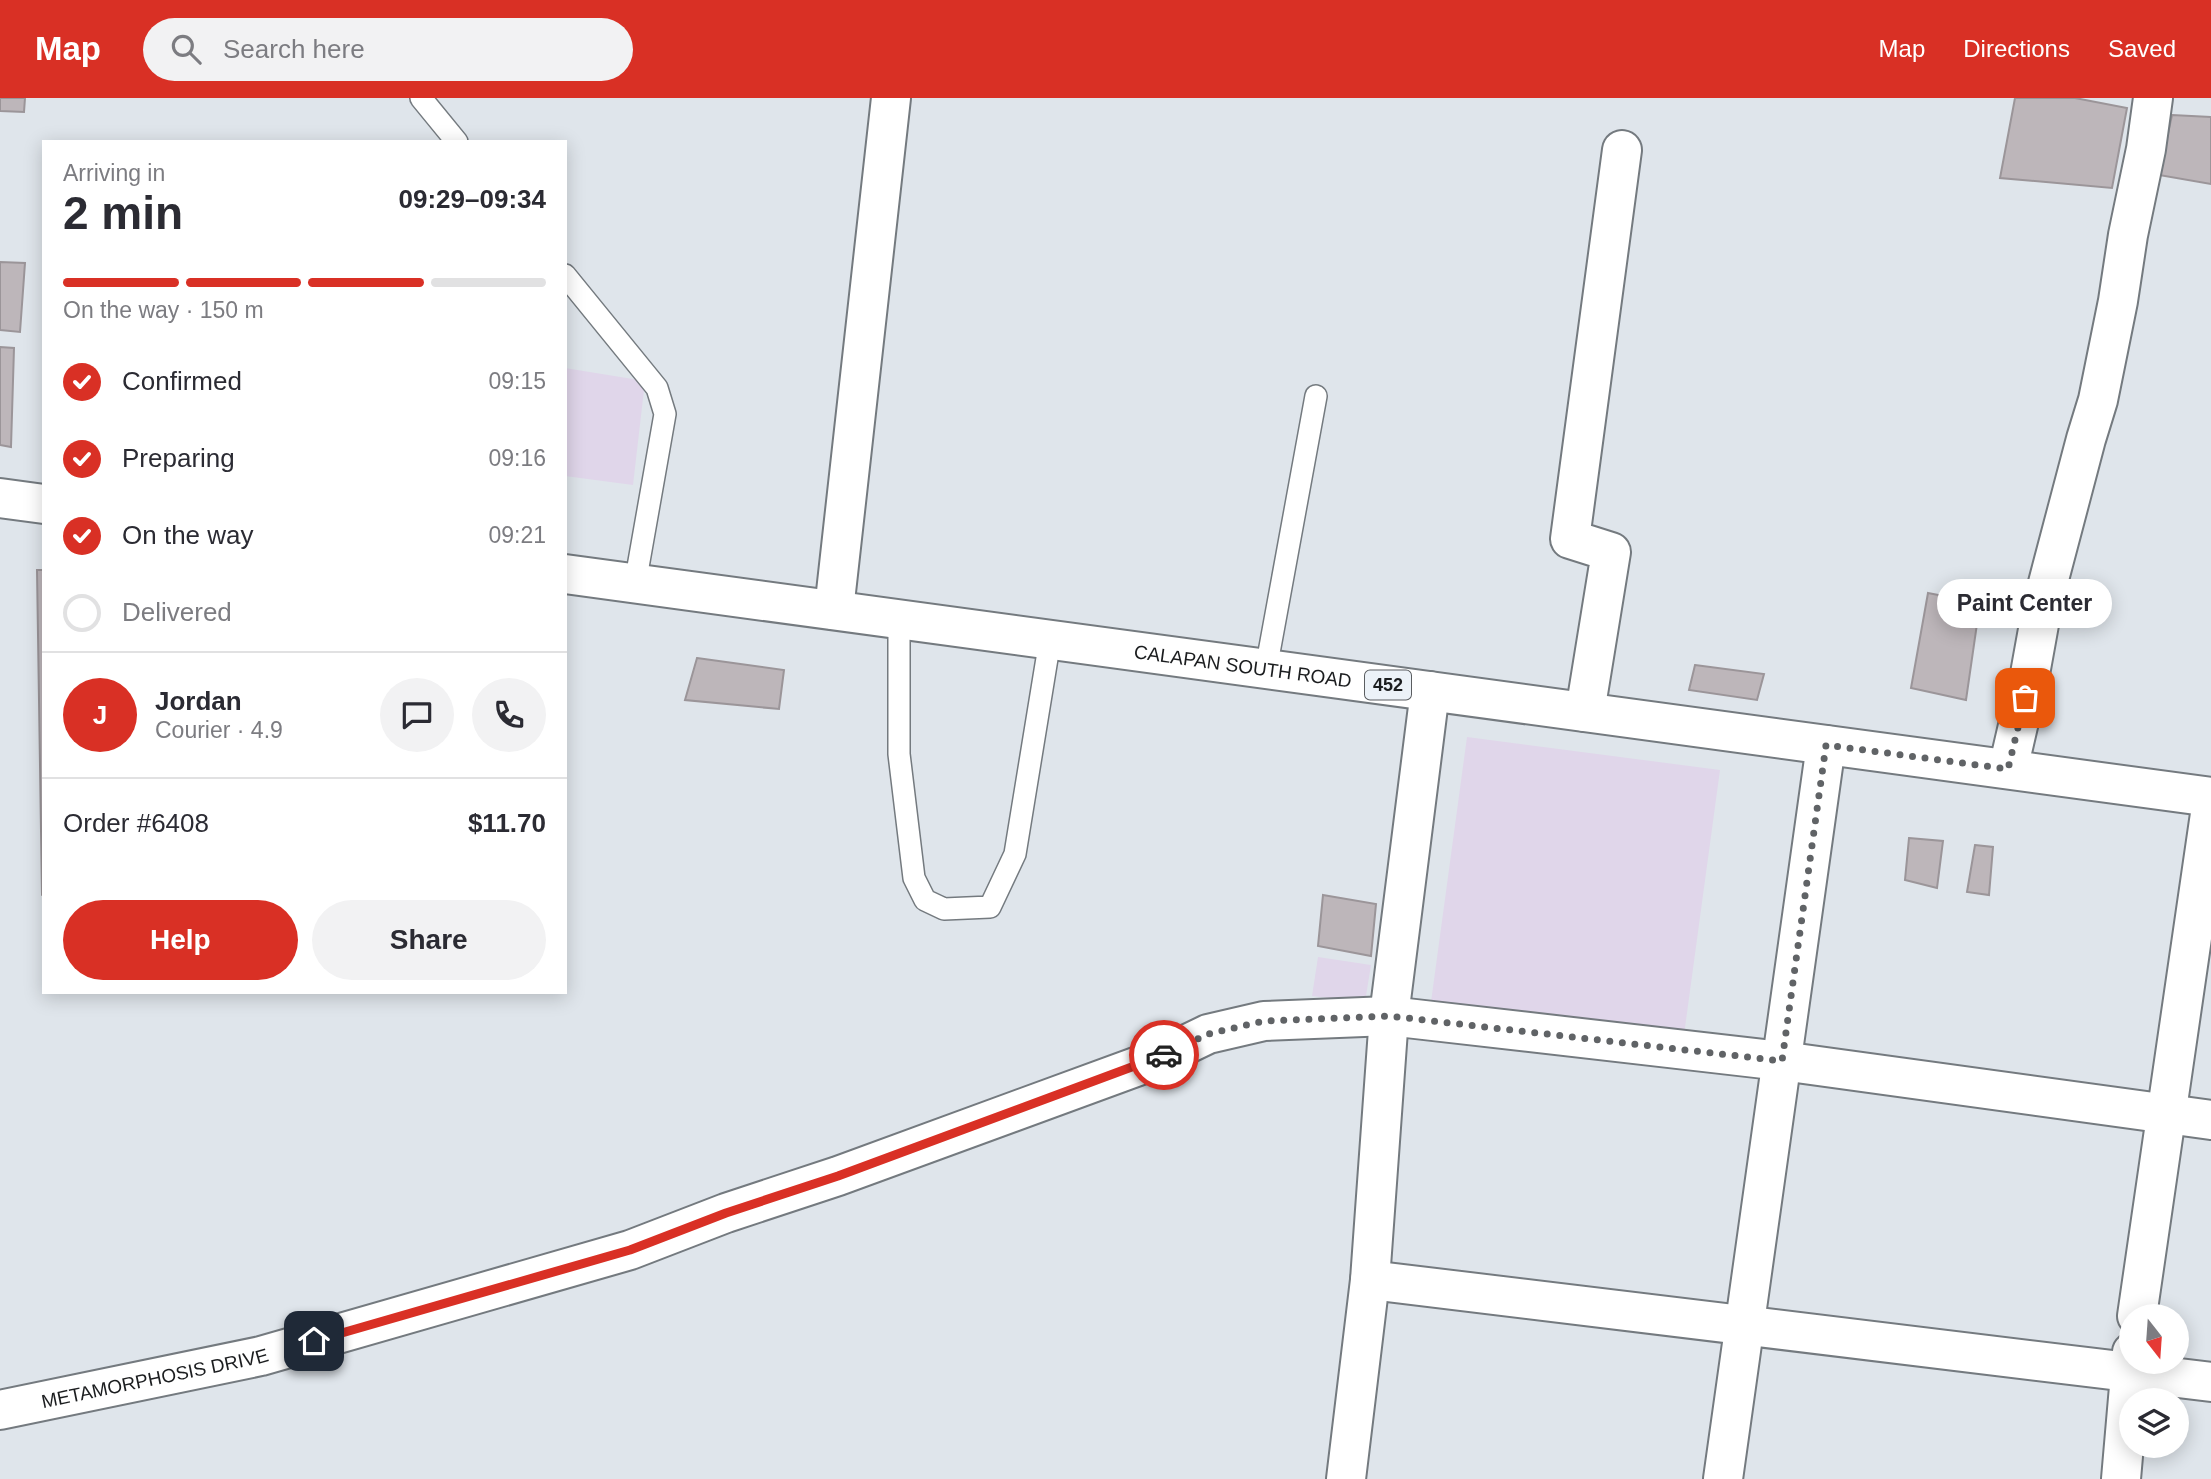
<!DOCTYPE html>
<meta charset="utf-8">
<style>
:root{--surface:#fff;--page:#f2f2f3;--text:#2b2b33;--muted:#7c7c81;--line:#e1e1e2;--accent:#d93025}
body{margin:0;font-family:Helvetica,sans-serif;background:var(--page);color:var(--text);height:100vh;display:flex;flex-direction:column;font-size:26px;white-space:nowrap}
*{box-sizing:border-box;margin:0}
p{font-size:23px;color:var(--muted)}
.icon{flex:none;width:38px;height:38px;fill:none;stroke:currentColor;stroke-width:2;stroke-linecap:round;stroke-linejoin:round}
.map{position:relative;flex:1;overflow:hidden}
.details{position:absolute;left:42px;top:42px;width:525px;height:854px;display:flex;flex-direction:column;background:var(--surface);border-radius:0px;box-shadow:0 4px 18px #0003}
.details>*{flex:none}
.needle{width:46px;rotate:163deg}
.controls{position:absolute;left:2119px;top:1206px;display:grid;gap:14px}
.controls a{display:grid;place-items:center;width:70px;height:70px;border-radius:50%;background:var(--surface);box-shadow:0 4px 18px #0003;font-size:35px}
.pin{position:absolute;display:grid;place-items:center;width:60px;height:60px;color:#fff;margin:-30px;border-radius:14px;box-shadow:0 4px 10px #0006}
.courier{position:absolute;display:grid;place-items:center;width:70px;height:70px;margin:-35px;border:5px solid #d93025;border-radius:50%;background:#fff;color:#222;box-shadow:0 2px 9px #0007}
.bubble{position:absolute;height:49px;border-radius:24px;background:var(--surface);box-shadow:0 4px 18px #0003;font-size:23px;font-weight:800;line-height:49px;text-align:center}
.summary em{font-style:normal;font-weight:800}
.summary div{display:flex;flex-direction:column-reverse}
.summary{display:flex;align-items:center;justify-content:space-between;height:119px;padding:0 21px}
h1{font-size:46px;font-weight:800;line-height:52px}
.bar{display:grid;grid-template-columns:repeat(4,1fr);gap:10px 7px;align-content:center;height:84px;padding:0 21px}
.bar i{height:9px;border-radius:5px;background:var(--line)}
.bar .selected{background:var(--accent)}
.bar p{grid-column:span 4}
.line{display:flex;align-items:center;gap:18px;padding:0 21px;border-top:2px solid var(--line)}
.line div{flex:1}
.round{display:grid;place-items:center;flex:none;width:74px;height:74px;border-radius:37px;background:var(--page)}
ol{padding:0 21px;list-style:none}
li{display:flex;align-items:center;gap:21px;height:77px}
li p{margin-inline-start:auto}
li .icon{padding:7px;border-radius:50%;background:var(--accent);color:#fff;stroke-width:4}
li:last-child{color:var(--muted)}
li i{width:38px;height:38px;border:4px solid var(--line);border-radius:50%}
.cta{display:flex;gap:14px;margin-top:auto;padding:14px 21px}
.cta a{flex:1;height:80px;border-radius:42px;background:var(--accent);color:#fff;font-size:28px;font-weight:800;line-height:80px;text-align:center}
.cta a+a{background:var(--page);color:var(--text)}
header{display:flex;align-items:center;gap:42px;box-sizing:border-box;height:98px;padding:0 35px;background:var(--accent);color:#fff}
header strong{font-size:33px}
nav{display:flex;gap:38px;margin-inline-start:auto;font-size:24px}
.search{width:490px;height:63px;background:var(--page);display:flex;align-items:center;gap:18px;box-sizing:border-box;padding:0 24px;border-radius:38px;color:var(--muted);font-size:26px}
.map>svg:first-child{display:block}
.commercial{fill:#e0d6ea}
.building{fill:#bdb6ba;stroke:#9b9599;stroke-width:2}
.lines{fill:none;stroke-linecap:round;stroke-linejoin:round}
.service-casing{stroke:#747a7f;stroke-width:24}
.minor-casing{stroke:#747a7f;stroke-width:42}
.trunk-casing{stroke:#747a7f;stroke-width:42}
.service{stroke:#fff;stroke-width:21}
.minor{stroke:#fff;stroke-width:38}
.trunk{stroke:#fff;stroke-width:38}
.done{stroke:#606366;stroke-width:7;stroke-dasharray:0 12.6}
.route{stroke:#d93025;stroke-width:9}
.labels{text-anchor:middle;stroke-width:5;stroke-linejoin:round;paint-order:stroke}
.shield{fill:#ecf2f8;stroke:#5a5d60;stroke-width:2}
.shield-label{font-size:18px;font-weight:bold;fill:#1b1d1f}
.street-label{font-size:19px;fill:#1b1d1f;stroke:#ecf2f8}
</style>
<header>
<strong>Map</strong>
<div class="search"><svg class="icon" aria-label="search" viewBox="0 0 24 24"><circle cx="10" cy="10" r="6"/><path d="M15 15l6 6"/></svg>Search here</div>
<nav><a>Map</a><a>Directions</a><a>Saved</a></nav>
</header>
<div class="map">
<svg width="2211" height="1381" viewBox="0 0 2211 1381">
<rect width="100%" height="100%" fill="#dfe5eb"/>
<path class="commercial" d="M 565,270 L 645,283 L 633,387 L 565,378 Z
M 1467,639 L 1720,672 L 1684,937 L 1431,904 Z
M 1318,859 L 1371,867 L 1365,904 L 1312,898 Z"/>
<path class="building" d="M 0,0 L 25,0 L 24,14 L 0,13 Z
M 2015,0 L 2075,0 L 2127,10 L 2112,90 L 2000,80 Z
M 2172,17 L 2211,19 L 2211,86 L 2159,77 Z
M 0,164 L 25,165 L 20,234 L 0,232 Z
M 0,249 L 14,250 L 11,349 L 0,347 Z
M 37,472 L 44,472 L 44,798 L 42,797 Z
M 1928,495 L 1980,505 L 1966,602 L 1911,590 Z
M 697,560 L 784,572 L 779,611 L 685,602 Z
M 1695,567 L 1764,576 L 1757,602 L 1689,592 Z
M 1909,740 L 1943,743 L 1937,790 L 1905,782 Z
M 1975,747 L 1993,749 L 1989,797 L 1967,794 Z
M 1323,797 L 1376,806 L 1371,858 L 1318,848 Z"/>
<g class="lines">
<defs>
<path id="service" d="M 421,0 L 457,44
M 565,177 L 657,290 L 665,316 L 635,486
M 899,522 L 899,656 L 914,780 L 925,802 L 944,811 L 990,809 L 1015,756 L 1050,542
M 1266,571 L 1316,298"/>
<g id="minor">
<path d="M 834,512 L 891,0"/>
<path d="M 1585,614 L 1611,454 L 1570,441 L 1622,52"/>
<path d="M 2008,671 L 2030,576 L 2043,504 L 2086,341 L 2098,302 L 2118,203 L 2128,137 L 2146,51 L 2153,0"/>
<path d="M 1370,1182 L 2211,1284"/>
<path d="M 2137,1218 L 2211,709"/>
<path id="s1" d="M 0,1312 L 261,1258 L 630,1152 L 726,1115 L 838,1078 L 1152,963 L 1208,936 L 1264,923 L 1389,918 L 1782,963 L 2211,1022"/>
<path d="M 1346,1381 L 1370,1182 L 1389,918 L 1430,593"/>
<path d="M 1723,1381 L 1826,647"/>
<path d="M 2121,1381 L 2132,1254"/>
</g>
<g id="trunk">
<path d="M 0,400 L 44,406"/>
<path id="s2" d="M 565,476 L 2211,699"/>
</g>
</defs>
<use href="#service" class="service-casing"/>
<use href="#minor" class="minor-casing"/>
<use href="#trunk" class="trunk-casing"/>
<use href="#service" class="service"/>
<use href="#minor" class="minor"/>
<use href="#trunk" class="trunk"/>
</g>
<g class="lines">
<path class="done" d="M 1164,957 L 1208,936 L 1264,923 L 1389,918 L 1782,963 L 1826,647 L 2008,671 L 2025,600"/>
<path class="route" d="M 314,1243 L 630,1152 L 726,1115 L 838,1078 L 1164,957"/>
</g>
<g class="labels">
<rect class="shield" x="1365" y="572.5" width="46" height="29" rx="5"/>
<g class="shield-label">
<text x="1388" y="593">452</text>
</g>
<g class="street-label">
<text dy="7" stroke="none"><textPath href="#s2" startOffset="684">CALAPAN SOUTH ROAD</textPath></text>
<text dy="7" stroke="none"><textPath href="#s1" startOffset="158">METAMORPHOSIS DRIVE</textPath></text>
</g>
</g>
</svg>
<div class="controls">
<a><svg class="needle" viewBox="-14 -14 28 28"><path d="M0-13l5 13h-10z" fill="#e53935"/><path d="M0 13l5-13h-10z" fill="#7c7c81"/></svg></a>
<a><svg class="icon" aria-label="layers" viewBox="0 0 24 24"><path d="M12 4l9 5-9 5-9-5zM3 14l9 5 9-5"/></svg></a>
</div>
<div class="pin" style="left:2025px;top:600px;background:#ea580c"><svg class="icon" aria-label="bag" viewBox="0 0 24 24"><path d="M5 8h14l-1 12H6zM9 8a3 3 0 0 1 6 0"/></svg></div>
<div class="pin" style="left:314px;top:1243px;background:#1f2937"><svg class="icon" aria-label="home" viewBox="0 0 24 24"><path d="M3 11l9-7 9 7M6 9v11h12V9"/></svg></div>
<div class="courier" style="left:1164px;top:957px"><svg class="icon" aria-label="car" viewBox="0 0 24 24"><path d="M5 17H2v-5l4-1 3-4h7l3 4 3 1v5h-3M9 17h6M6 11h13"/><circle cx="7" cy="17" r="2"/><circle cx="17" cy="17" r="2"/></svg></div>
<div class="bubble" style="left:1937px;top:481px;width:175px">Paint Center</div>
<section class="details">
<div class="summary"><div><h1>2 min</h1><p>Arriving in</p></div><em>09:29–09:34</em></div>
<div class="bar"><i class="selected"></i><i class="selected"></i><i class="selected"></i><i></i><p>On the way · 150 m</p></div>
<ol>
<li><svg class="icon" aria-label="check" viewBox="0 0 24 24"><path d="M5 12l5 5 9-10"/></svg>Confirmed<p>09:15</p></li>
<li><svg class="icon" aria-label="check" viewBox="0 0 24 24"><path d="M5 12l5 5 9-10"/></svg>Preparing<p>09:16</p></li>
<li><svg class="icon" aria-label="check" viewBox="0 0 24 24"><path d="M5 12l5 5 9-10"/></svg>On the way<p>09:21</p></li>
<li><i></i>Delivered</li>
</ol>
<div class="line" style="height:126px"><b class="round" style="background:var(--accent);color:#fff">J</b><div><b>Jordan</b><p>Courier · 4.9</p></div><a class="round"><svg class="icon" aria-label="chat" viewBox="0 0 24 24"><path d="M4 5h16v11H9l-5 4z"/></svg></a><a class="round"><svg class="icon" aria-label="phone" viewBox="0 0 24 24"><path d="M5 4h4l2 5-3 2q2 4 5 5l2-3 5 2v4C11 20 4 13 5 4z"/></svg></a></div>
<div class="line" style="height:91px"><div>Order #6408</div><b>$11.70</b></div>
<div class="cta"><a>Help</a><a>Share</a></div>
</section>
</div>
